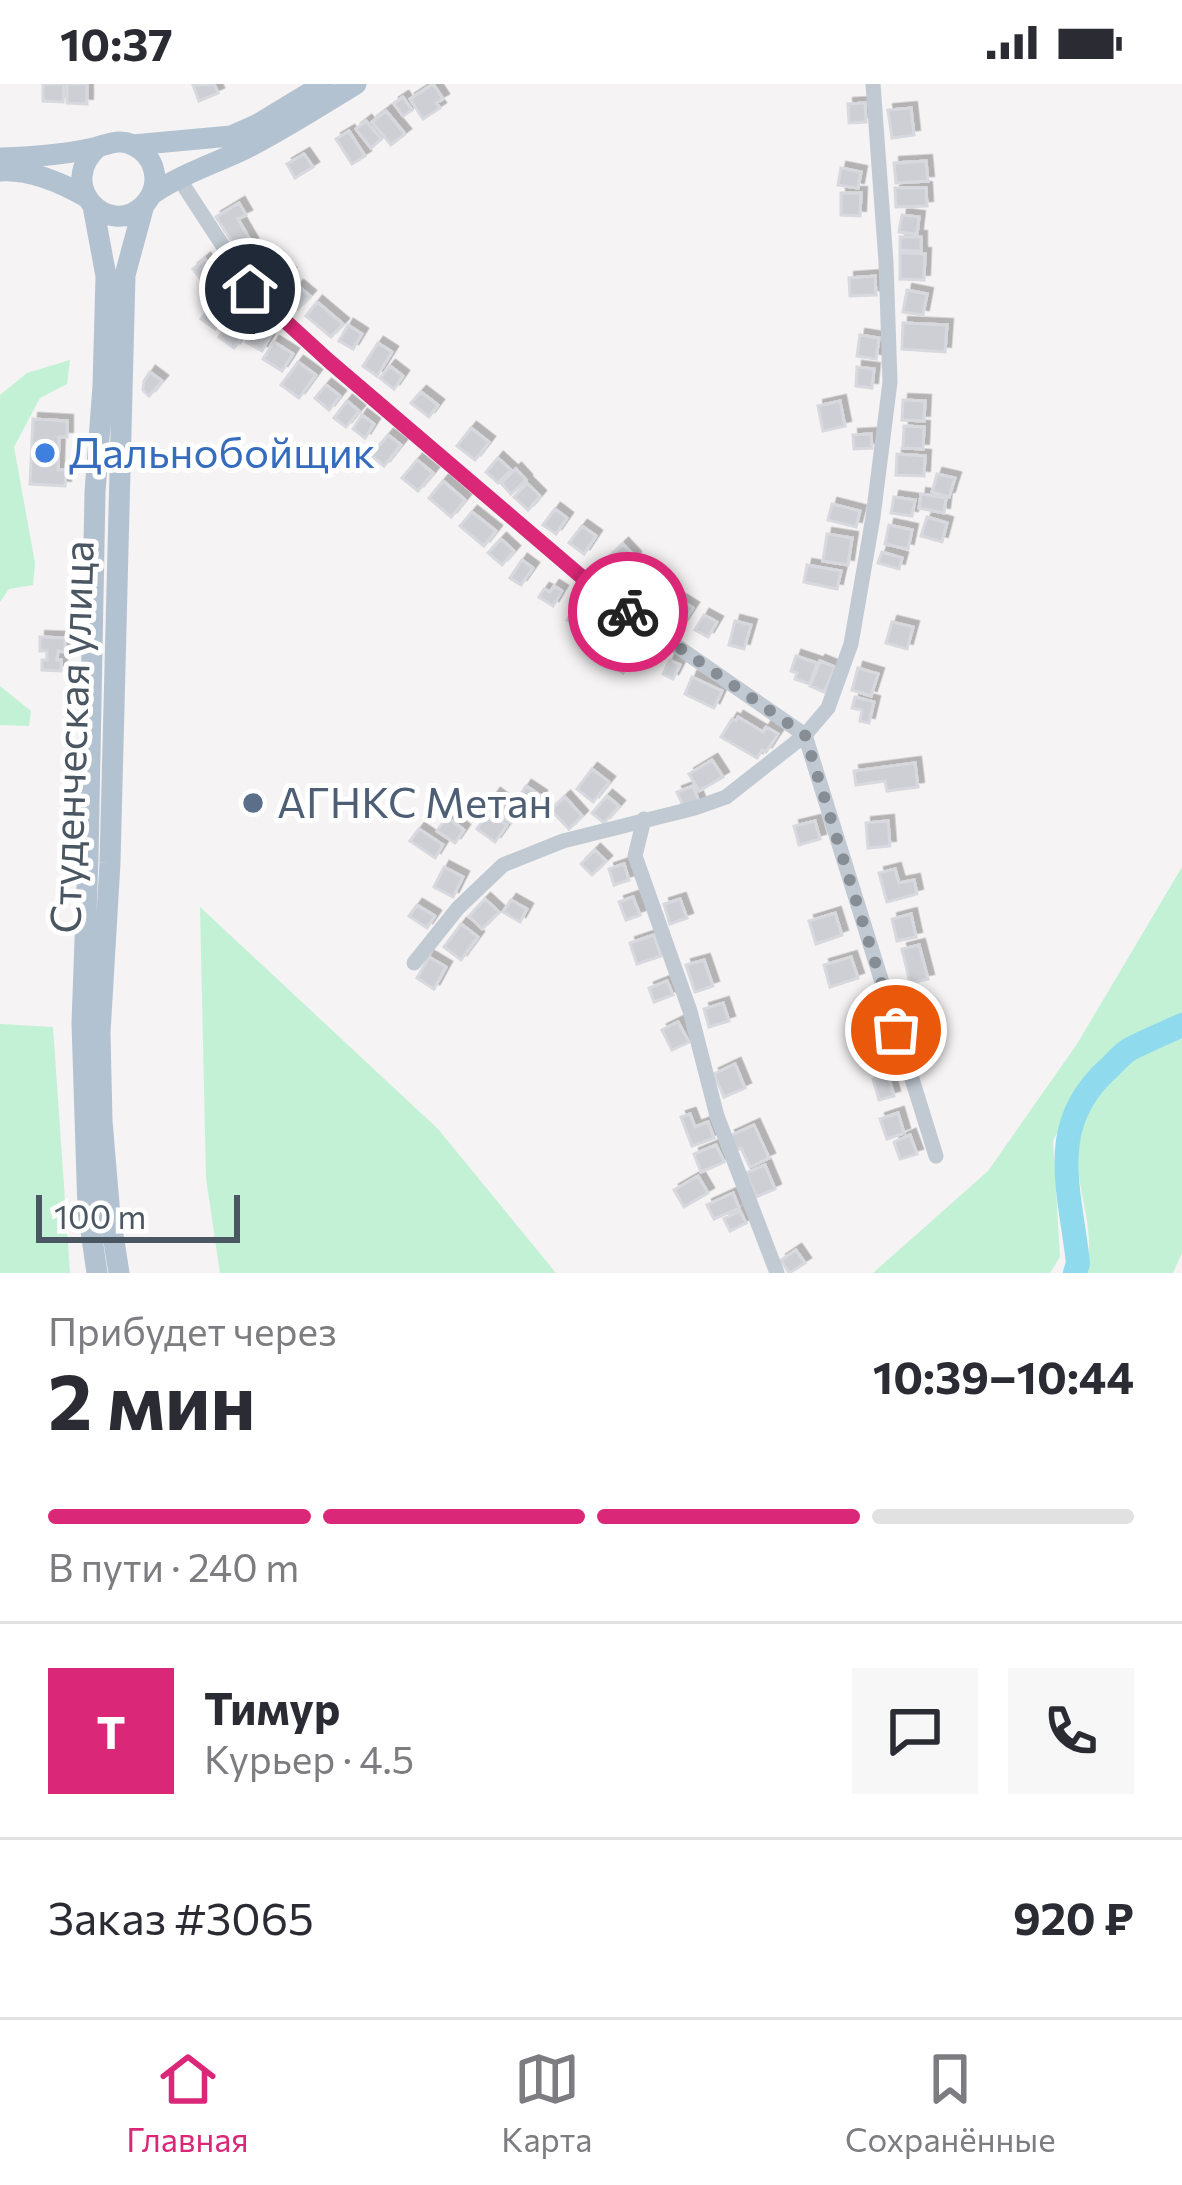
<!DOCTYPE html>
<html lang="ru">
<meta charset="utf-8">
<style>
:root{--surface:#fff;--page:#f7f7f7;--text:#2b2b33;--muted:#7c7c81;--line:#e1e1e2;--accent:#db2777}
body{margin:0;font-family:Commissioner,sans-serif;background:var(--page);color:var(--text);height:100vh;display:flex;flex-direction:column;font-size:45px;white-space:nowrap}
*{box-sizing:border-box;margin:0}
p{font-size:39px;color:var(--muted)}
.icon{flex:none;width:66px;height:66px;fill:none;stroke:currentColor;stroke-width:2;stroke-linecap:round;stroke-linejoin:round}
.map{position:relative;height:1189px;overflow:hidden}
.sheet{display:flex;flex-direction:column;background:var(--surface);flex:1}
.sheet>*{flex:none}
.scale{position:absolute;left:36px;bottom:30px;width:204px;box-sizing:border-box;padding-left:12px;border:6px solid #4a5661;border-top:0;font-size:33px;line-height:42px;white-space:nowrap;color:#4a5661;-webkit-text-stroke:9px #fff;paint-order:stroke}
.pin{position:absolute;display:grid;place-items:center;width:102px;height:102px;color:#fff;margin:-51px;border:6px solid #fff;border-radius:50%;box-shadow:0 3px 12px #0007}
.courier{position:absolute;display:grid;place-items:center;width:120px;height:120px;margin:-60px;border:9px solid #db2777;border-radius:50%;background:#fff;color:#222;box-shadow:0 3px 15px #0007}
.overview em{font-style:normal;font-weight:700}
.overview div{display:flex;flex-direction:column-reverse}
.overview{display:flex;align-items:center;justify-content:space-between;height:204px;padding:0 48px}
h1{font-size:78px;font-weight:700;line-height:90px}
.bar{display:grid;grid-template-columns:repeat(4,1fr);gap:18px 12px;align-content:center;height:144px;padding:0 48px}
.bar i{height:15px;border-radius:9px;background:var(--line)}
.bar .active{background:var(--accent)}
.bar p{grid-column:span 4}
.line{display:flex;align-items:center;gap:30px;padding:0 48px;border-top:3px solid var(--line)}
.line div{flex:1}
.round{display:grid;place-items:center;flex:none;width:126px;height:126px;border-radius:0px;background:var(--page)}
.status{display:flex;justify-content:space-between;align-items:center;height:84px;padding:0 60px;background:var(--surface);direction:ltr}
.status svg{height:33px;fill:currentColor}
.dock{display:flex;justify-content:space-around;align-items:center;height:168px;border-top:3px solid var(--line);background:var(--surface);font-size:33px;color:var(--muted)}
.dock a{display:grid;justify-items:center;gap:6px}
.dock .active{color:var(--accent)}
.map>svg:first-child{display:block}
.green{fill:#c3f1d5}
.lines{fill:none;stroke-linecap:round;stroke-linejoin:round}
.river{stroke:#90daee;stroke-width:24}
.building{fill:#cdcfd5;stroke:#d7d9de;stroke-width:3;filter:url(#shadow)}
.minor{stroke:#c1cad2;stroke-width:15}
.major{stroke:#b3c2d1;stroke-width:21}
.done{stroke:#868d94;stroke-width:12;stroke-dasharray:0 21.6}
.route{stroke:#db2777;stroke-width:15}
.shop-dot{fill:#3f7fe0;stroke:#fff;stroke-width:4.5}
.service-dot{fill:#5c6f8a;stroke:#fff;stroke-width:4.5}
.labels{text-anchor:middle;stroke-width:10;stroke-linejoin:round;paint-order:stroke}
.shop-label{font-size:42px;fill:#366cbe;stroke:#fff;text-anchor:start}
.street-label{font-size:42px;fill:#4a5661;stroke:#fff}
.service-label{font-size:42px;fill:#4e5e75;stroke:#fff;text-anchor:start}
</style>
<div class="status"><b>10:37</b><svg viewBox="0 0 49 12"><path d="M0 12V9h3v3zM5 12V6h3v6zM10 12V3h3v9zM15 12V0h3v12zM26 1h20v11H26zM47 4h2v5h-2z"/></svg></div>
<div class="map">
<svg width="1182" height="1189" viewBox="0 0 1182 1189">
<defs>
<filter id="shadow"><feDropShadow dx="5.5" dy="-5.5" stdDeviation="0" flood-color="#0004"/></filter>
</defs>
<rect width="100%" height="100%" fill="#f5f3f3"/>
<path class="green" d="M 70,276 L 67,300 L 40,314 L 14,363 L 35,479 L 33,501 L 9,505 L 0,518 L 0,311 L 27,289 Z
M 0,602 L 31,627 L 29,642 L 0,641 Z
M 1182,783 L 1182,1169 L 1173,1189 L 1085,1189 C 1098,1149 1076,1107 1077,1066 C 1077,1042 1086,1016 1087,992 L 1053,1057 L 1060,1173 L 1050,1189 L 873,1189 L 988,1087 L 1077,960 Z
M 200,823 L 438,1045 L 556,1189 L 220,1189 L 206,1094 Z
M 0,940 L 53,943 L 70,1189 L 0,1189 Z"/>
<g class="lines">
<path class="river" d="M 1075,1189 L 1078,1179 C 1070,1105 1045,1041 1109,984 C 1116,977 1122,970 1130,965 C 1147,956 1165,949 1182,941"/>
</g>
<path class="building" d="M 43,0 L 64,0 L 63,18 L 43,17 Z
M 67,0 L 87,0 L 87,20 L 67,19 Z
M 214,0 L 218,9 L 199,17 L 193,1 Z
M 433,0 L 443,15 L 436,19 L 440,24 L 423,35 L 410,15 Z
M 403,13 L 412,26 L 403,32 L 394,19 Z
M 865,19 L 866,38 L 849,39 L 848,20 Z
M 911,24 L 914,51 L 892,54 L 888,26 Z
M 386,27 L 405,50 L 391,61 L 372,38 Z
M 366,37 L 381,55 L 371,64 L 356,45 Z
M 349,47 L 365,72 L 352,80 L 336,55 Z
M 304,70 L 313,83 L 295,94 L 287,80 Z
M 926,77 L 928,97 L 896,99 L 894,79 Z
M 841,84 L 861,88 L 858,104 L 838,101 Z
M 895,104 L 926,104 L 927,122 L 896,123 Z
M 841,109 L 861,109 L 860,132 L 841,131 Z
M 239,119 L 246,131 L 238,135 L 252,159 L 238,167 L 216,133 Z
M 902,131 L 919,133 L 917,150 L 899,148 Z
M 900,153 L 921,153 L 921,167 L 900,166 Z
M 257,168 L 265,178 L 252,188 L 244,178 Z
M 900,169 L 925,170 L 924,196 L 900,195 Z
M 276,173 L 290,189 L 272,204 L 258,187 Z
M 205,175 L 225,200 L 212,210 L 193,185 Z
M 875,192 L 876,211 L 850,212 L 849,194 Z
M 298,202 L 310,212 L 298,225 L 287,215 Z
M 907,206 L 927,210 L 923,231 L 903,228 Z
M 220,210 L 234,220 L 215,245 L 201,235 Z
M 317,218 L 343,240 L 331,253 L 306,232 Z
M 237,228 L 253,239 L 234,264 L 219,253 Z
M 903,239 L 947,241 L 945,268 L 902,265 Z
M 348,241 L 362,250 L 353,265 L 339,257 Z
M 255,243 L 271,251 L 262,267 L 246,258 Z
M 860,251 L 879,254 L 876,275 L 857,272 Z
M 274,258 L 293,270 L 282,287 L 263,275 Z
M 378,259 L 392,268 L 377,292 L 363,282 Z
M 298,278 L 316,291 L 299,314 L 281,301 Z
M 390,282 L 403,292 L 394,305 L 380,294 Z
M 857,283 L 874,285 L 872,304 L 856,302 Z
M 150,288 L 162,297 L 149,312 L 143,306 L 144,297 Z
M 326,301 L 340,312 L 329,326 L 315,314 Z
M 421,308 L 438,321 L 429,333 L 411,319 Z
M 903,316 L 925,317 L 924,337 L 902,336 Z
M 347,317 L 359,327 L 346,343 L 334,334 Z
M 840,317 L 845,342 L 823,347 L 818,322 Z
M 362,331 L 374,340 L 365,354 L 353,345 Z
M 33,335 L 67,337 L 67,353 L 59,353 L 58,386 L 66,386 L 65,402 L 30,400 Z
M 904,342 L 924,343 L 923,365 L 903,364 Z
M 471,344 L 489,358 L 475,376 L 457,362 Z
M 871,350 L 872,364 L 854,365 L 853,351 Z
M 388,351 L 401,361 L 384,382 L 371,371 Z
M 897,370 L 925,372 L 924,392 L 896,391 Z
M 498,374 L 511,386 L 498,399 L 486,388 Z
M 417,376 L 433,389 L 418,407 L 402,394 Z
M 516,385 L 526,396 L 511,410 L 501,399 Z
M 937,390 L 955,394 L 949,413 L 932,408 Z
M 443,397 L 465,416 L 451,433 L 429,414 Z
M 527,399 L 540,412 L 528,426 L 514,413 Z
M 921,410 L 946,414 L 944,429 L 919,424 Z
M 894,413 L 915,416 L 912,432 L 891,429 Z
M 832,420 L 860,427 L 856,443 L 828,436 Z
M 555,425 L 567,434 L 556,450 L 543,441 Z
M 472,428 L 496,447 L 484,462 L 460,442 Z
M 927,433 L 947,439 L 942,458 L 921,452 Z
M 889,441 L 912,446 L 908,465 L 885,460 Z
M 582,442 L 596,452 L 584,470 L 569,459 Z
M 827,450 L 852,454 L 848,481 L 823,477 Z
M 501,455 L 514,467 L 502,481 L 488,469 Z
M 623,460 L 635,473 L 612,495 L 600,482 Z
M 882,468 L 902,474 L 899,485 L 878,479 Z
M 522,476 L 533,484 L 521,501 L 510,494 Z
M 807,481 L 841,487 L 837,505 L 804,498 Z
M 641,487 L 652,501 L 639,510 L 629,497 Z
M 554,502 L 562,507 L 553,522 L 539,513 L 544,505 L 550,508 Z
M 677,514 L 693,524 L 679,545 L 664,535 Z
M 577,521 L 593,530 L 584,546 L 567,536 Z
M 704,531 L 717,538 L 708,553 L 695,546 Z
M 735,537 L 751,541 L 744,565 L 729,561 Z
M 892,538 L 913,543 L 907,565 L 886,559 Z
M 598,542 L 607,547 L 610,542 L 622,548 L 615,563 L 593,551 Z
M 40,553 L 65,554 L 65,568 L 58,567 L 57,576 L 61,576 L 61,587 L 42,586 L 42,576 L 47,576 L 47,567 L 40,567 Z
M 618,561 L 634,571 L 623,589 L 607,578 Z
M 796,572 L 817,579 L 810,600 L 795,595 L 797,589 L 791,587 Z
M 670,576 L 680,581 L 673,595 L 663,590 Z
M 820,577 L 835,583 L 824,608 L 810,602 Z
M 858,584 L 878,590 L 871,612 L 852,606 Z
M 692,593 L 722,607 L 714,624 L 685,610 Z
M 855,613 L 874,618 L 869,639 L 860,637 L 862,626 L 852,624 Z
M 738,633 L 763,648 L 766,643 L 778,650 L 766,668 L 762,666 L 757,674 L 721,653 L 732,635 L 736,637 Z
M 712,676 L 723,693 L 699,707 L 689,690 Z
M 915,679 L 918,703 L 887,707 L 885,697 L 856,701 L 854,687 Z
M 592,685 L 609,698 L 593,718 L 577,705 Z
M 526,702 L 541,712 L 529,730 L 514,720 Z
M 693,702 L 699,718 L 684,724 L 677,708 Z
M 495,710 L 519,728 L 511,739 L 487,721 Z
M 607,712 L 619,722 L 604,739 L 592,729 Z
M 565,713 L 582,732 L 569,745 L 551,726 Z
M 489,728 L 507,741 L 495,758 L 477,745 Z
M 447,733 L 464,746 L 455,759 L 437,747 Z
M 815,737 L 820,755 L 799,761 L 794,742 Z
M 888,737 L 890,762 L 868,764 L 866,739 Z
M 419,745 L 443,761 L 435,774 L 410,757 Z
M 595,766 L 606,777 L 592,791 L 581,780 Z
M 624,780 L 629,796 L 614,801 L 609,785 Z
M 444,783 L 463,793 L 453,813 L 434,803 Z
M 895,785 L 899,799 L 914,796 L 917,810 L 887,818 L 879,789 Z
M 633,813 L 640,831 L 626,836 L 619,818 Z
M 485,815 L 499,828 L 482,845 L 469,832 Z
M 680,815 L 687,834 L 670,840 L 664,820 Z
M 511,816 L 527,825 L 520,838 L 503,828 Z
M 417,821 L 435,832 L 427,844 L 409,832 Z
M 835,829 L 842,851 L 816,860 L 809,837 Z
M 911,830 L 916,853 L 897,857 L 892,835 Z
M 461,840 L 478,853 L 461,876 L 444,863 Z
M 654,851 L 661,872 L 637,880 L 630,859 Z
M 919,861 L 928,895 L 910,899 L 902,865 Z
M 429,873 L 446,883 L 434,905 L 417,894 Z
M 851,873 L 858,894 L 830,903 L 824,881 Z
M 704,876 L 713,902 L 695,908 L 686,881 Z
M 667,897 L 673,911 L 654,918 L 649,904 Z
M 723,919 L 729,937 L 709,943 L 704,925 Z
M 678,938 L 689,958 L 672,966 L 662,946 Z
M 875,943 L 881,966 L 867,969 L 861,946 Z
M 735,980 L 745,1004 L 724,1013 L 714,990 Z
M 888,991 L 894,1012 L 879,1016 L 873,995 Z
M 898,1029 L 904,1049 L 887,1055 L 880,1035 Z
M 690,1030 L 695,1043 L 708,1038 L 714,1054 L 692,1062 L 681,1033 Z
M 754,1041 L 769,1074 L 750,1083 L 741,1064 L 737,1066 L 730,1052 Z
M 910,1051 L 917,1070 L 900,1075 L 894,1058 Z
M 716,1061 L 724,1078 L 701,1088 L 694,1070 Z
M 765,1081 L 775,1105 L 756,1113 L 746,1089 Z
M 698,1092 L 708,1109 L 684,1123 L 674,1106 Z
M 733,1109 L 739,1124 L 714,1135 L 707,1121 Z
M 740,1127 L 746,1139 L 730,1147 L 724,1135 Z
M 796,1166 L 805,1179 L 789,1189 L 781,1176 Z"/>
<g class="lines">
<path class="minor" d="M 873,0 L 886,178 L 890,298 L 873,433 L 851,560 L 828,624 L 805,651 L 936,1072
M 178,93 L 251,205 L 329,277 L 604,512 L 805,651 L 726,713 L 695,724 L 563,757 L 503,781 L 458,824 L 414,879
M 644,735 L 635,772 L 690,927 L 717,1032 L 777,1189"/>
<path class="major" d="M 133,61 L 231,52 L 258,40 L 324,0
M 0,74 C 31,73 64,71 94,64 C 103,62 112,57 121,58 C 137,59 151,72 154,87 C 157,100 152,113 143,122 C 108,155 55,101 98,63
M 0,87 C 30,85 60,98 86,113
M 151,111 C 181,90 214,80 247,64 C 284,45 320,22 356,0
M 93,122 L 106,192 L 103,302 L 95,408 L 88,775 L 82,939 L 88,1126 L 97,1189
M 119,1189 L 110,1132 L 102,1037 L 100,949 L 110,779 L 125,191 L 144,121"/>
</g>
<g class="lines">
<path class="done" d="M 628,528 L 805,651 L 896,946"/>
<path class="route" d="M 250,205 L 329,277 L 604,512 L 628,528"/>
</g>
<circle class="shop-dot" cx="45" cy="369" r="12"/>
<circle class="service-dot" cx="253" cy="719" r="12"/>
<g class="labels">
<g class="shop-label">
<text x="69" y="384">Дальнобойщик</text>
</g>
<g class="street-label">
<text transform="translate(72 653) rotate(-88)" y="15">Студенческая улица</text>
</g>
<g class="service-label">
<text x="277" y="734">АГНКС Метан</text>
</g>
</g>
</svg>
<div class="scale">100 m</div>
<div class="pin" style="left:896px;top:946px;background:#ea580c"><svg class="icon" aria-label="bag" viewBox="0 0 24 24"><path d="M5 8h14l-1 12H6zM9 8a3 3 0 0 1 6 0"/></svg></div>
<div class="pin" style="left:250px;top:205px;background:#1f2937"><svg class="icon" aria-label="home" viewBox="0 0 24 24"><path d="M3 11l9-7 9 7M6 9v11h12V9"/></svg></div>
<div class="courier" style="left:628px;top:528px"><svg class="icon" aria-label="bike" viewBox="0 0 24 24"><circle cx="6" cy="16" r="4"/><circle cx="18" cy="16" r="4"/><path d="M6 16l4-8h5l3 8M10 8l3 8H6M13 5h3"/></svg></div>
</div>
<section class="sheet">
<div class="overview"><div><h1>2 мин</h1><p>Прибудет через</p></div><em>10:39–10:44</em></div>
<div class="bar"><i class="active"></i><i class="active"></i><i class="active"></i><i></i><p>В пути · 240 m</p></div>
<div class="line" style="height:216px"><b class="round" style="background:var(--accent);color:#fff">Т</b><div><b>Тимур</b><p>Курьер · 4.5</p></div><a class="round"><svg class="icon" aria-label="chat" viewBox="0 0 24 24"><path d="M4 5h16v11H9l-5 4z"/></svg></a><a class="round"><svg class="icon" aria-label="phone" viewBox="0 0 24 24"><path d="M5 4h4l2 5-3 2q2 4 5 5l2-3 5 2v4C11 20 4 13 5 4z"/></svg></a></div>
<div class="line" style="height:156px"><div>Заказ #3065</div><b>920 ₽</b></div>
</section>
<nav class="dock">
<a class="active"><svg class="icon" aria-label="home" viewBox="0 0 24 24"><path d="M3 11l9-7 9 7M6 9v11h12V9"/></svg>Главная</a>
<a><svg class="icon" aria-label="map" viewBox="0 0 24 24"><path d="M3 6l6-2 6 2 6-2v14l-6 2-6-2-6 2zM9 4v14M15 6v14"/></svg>Карта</a>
<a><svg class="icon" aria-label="saved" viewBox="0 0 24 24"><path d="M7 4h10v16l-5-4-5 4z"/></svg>Сохранённые</a>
</nav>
